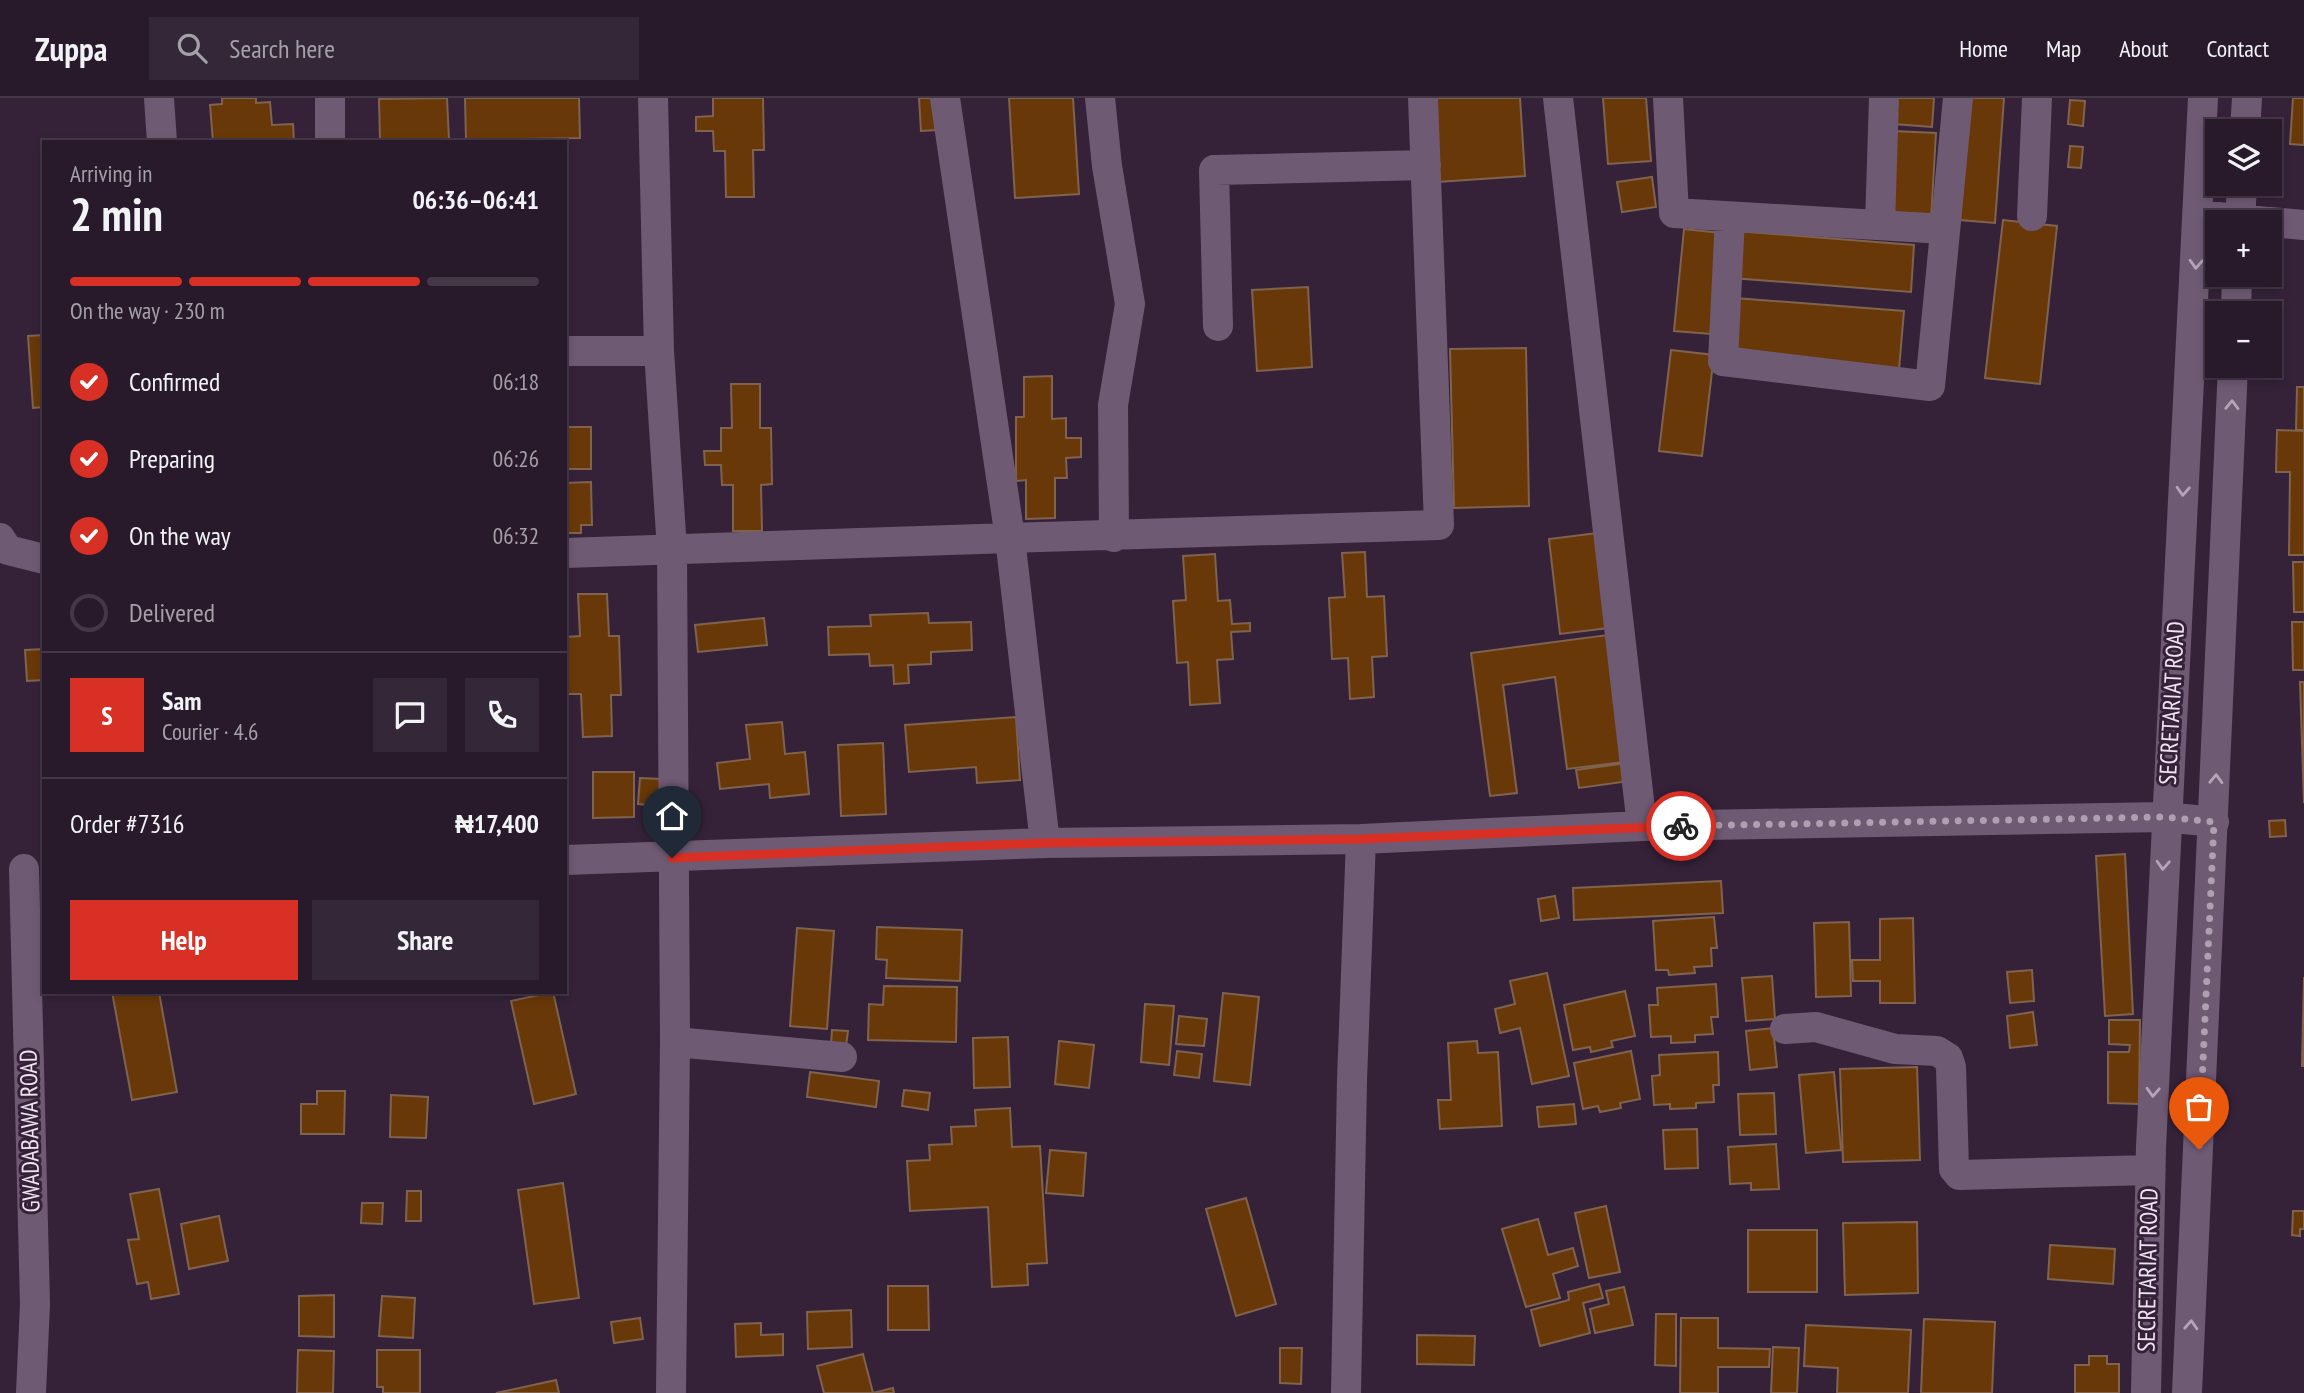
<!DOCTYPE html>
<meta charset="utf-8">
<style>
:root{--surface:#281a2b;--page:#342737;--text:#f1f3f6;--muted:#a5a1a9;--line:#443847;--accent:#d93025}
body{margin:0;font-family:"PT Sans Narrow",sans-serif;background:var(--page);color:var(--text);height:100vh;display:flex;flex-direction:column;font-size:26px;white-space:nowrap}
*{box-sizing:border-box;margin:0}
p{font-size:23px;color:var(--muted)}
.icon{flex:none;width:38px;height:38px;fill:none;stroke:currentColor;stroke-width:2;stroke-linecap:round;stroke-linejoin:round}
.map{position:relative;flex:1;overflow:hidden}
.panel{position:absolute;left:42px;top:42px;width:525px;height:854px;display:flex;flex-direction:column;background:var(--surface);border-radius:0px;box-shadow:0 4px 10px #0003,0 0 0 2px var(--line)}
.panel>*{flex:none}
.controls{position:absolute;left:2205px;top:21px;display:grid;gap:14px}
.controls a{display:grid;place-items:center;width:77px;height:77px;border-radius:0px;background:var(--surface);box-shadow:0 4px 10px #0003,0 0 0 2px var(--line);font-size:35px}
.pin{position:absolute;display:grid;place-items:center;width:60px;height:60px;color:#fff;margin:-72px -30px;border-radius:50% 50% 50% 0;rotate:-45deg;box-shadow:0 0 7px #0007}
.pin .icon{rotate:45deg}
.courier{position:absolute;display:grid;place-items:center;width:70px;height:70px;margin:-35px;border:5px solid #d93025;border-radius:50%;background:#fff;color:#222;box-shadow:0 2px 9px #0007}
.head em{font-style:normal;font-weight:800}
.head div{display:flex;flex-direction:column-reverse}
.head{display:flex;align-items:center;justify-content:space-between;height:119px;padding:0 28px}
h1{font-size:46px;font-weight:800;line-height:52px}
.bar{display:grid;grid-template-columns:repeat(4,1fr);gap:10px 7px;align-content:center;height:84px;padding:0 28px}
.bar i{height:9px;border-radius:5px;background:var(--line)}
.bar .selected{background:var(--accent)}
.bar p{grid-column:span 4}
.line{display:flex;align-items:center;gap:18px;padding:0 28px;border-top:2px solid var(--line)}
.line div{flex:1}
.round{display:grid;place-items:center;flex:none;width:74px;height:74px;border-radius:0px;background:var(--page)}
ol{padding:0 28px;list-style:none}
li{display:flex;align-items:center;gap:21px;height:77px}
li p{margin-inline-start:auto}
li .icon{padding:7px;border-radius:50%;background:var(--accent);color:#fff;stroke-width:4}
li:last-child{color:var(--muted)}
li i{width:38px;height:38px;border:4px solid var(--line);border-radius:50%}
.button{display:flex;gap:14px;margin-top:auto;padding:14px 28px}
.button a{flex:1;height:80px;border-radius:0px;background:var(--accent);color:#fff;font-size:28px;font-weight:800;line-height:80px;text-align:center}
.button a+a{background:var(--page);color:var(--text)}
header{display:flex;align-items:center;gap:42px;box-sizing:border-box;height:98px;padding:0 35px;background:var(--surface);border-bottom:2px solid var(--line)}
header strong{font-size:33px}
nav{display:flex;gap:38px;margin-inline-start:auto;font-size:24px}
.search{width:490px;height:63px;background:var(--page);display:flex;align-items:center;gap:18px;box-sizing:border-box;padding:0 24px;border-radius:0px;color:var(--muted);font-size:26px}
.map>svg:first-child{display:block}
.building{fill:#693808;stroke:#7f634e;stroke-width:2}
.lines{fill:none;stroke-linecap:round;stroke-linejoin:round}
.minor{stroke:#6f5a74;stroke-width:30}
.oneway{stroke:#b5a5b9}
.done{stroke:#ae9fb1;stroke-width:7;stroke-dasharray:0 12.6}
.route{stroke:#d93025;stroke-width:9}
.labels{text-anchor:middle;stroke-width:6;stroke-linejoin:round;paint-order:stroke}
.street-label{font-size:24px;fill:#efe3f2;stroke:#352239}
</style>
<header>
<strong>Zuppa</strong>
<div class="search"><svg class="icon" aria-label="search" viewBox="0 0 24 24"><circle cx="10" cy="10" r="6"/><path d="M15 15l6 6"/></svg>Search here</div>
<nav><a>Home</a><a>Map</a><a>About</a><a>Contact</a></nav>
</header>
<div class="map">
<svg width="2304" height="1295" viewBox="0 0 2304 1295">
<rect width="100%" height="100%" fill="#352239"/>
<path class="building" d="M 222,0 L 256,0 L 256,5 L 270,4 L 272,27 L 293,26 L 294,44 L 213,44 L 210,7 L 222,6 Z
M 447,0 L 449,42 L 380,44 L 379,1 Z
M 465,0 L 579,0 L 580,40 L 466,42 Z
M 713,0 L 763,0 L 764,52 L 753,52 L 754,99 L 726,99 L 725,53 L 714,53 L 713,33 L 696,33 L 696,19 L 713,18 Z
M 919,0 L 935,0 L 937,32 L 921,33 Z
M 1009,0 L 1073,0 L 1079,96 L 1015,100 Z
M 1432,0 L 1520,0 L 1525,78 L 1438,84 Z
M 1603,0 L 1646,0 L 1651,63 L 1608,66 Z
M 1895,0 L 1934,0 L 1932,29 L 1894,26 Z
M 1968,0 L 2004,0 L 1995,125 L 1960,122 Z
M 2293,0 L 2304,0 L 2304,47 L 2290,46 Z
M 2070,2 L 2085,3 L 2083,28 L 2068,26 Z
M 1893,33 L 1936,35 L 1931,121 L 1888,118 Z
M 2070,48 L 2083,49 L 2081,70 L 2068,69 Z
M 1652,79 L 1656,109 L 1622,114 L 1617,84 Z
M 2003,122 L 2057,128 L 2040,286 L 1985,280 Z
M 1684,131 L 1721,135 L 1711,236 L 1674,233 Z
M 1736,133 L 1914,147 L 1911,194 L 1732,180 Z
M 1308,189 L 1312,269 L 1257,273 L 1252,192 Z
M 1735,200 L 1904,213 L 1899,271 L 1731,258 Z
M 44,237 L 44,309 L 33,310 L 28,238 Z
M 1526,250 L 1529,408 L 1454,410 L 1450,251 Z
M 1671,252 L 1714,257 L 1702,358 L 1659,353 Z
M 1052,278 L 1052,321 L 1066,320 L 1066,340 L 1081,340 L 1081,359 L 1066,360 L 1067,380 L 1055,380 L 1055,420 L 1026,421 L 1026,382 L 1016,383 L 1016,319 L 1024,319 L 1024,279 Z
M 731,286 L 760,286 L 760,330 L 771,330 L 772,386 L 761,387 L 762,433 L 733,433 L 733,387 L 722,387 L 721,367 L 705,367 L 704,353 L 721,353 L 721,330 L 732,330 Z
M 2297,289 L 2304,289 L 2304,332 L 2296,332 Z
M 565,321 L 566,329 L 591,329 L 591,371 L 565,371 Z
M 2277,332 L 2304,333 L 2304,457 L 2289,457 L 2290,374 L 2276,374 Z
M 591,384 L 592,427 L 581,427 L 581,435 L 565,435 L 565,385 Z
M 1606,434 L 1608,530 L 1560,536 L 1549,441 Z
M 1365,454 L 1367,499 L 1384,498 L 1387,558 L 1372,559 L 1374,599 L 1350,601 L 1348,560 L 1332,561 L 1329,500 L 1345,499 L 1342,455 Z
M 1215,456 L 1218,503 L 1230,502 L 1232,526 L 1250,525 L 1250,533 L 1231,534 L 1233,561 L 1217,562 L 1220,605 L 1190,607 L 1188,564 L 1177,565 L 1173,503 L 1186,502 L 1183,458 Z
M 2293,464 L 2304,464 L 2304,514 L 2294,514 Z
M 578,496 L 607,496 L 609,538 L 619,538 L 621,597 L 611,597 L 612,638 L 583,639 L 581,596 L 568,596 L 566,539 L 580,538 Z
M 928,515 L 929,525 L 971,524 L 972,552 L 931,554 L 931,566 L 908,567 L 909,585 L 894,586 L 893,567 L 870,568 L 869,556 L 829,557 L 828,529 L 871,528 L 870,517 Z
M 764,520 L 767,547 L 698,554 L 695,527 Z
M 2292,524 L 2304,524 L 2304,572 L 2293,572 Z
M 1615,536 L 1632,663 L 1567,671 L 1555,579 L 1503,587 L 1517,695 L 1490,698 L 1471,555 Z
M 44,551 L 44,582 L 27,583 L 25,552 Z
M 2300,584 L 2304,584 L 2304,705 Z
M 1016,619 L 1020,682 L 977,685 L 976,669 L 909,674 L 905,627 Z
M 782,624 L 785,656 L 805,654 L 809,696 L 770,700 L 769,686 L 720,691 L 717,665 L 750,661 L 746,627 Z
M 883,645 L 886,716 L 841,718 L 838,647 Z
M 1627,665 L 1630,683 L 1579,690 L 1576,672 Z
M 593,674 L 634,674 L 634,719 L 593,720 Z
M 640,680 L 662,681 L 660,708 L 638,706 Z
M 2285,722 L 2286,738 L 2270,739 L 2269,723 Z
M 2125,756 L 2133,916 L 2105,918 L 2096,758 Z
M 1721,783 L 1723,815 L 1574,822 L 1573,790 Z
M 1555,798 L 1559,820 L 1541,823 L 1538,801 Z
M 1714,819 L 1717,850 L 1711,850 L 1712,868 L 1694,869 L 1695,875 L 1669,877 L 1668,872 L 1656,872 L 1653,823 Z
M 1913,820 L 1915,905 L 1880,905 L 1880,883 L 1853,883 L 1852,862 L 1880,862 L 1880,821 Z
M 1849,824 L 1851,898 L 1816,899 L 1814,825 Z
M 877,829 L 962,832 L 960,883 L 886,880 L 887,862 L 876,861 Z
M 797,830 L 834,833 L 827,931 L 790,928 Z
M 2032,872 L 2034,903 L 2010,905 L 2007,874 Z
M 1547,875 L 1569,978 L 1532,986 L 1520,930 L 1500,935 L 1495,911 L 1515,906 L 1510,883 Z
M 1772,878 L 1775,921 L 1746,923 L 1742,880 Z
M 2304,879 L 2304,968 L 2302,968 Z
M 1716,886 L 1718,919 L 1711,919 L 1713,936 L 1695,937 L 1695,944 L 1671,945 L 1671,938 L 1651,939 L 1649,907 L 1658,907 L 1657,890 Z
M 884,888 L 957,889 L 956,944 L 868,942 L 869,906 L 883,907 Z
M 1625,893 L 1635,938 L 1611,943 L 1613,949 L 1591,954 L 1590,949 L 1573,952 L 1564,907 Z
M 112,894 L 159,894 L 177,994 L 132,1002 Z
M 553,894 L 576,996 L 534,1006 L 511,903 Z
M 1223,895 L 1259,899 L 1250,987 L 1214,983 Z
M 1145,906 L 1174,908 L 1169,967 L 1141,964 Z
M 2033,914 L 2037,947 L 2010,950 L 2007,918 Z
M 1179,918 L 1207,921 L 1204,948 L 1176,946 Z
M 2109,922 L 2140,922 L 2139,1006 L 2108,1005 L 2108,954 L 2129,954 L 2130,947 L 2109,946 Z
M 1773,930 L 1777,969 L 1750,972 L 1746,933 Z
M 832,932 L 848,933 L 846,948 L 831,947 Z
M 1008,939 L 1010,989 L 974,990 L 973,940 Z
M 1059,943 L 1094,947 L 1089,990 L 1055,986 Z
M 1477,943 L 1478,955 L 1498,954 L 1502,1028 L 1440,1031 L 1438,1002 L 1451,1002 L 1448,945 Z
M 1177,953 L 1202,956 L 1199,980 L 1174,977 Z
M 1631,953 L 1640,1001 L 1620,1005 L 1621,1010 L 1600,1014 L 1598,1008 L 1583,1011 L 1574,965 Z
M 1718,954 L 1719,987 L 1713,987 L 1714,1004 L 1696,1005 L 1696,1010 L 1670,1011 L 1670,1006 L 1654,1007 L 1652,978 L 1660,977 L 1659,957 Z
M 1917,969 L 1920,1062 L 1843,1064 L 1840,971 Z
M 810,974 L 879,983 L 876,1009 L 807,999 Z
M 1834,974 L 1841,1052 L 1806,1055 L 1799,977 Z
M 904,992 L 930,995 L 928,1012 L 902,1008 Z
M 317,993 L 345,993 L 344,1036 L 301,1036 L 301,1006 L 317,1006 Z
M 1774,995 L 1776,1036 L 1740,1037 L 1738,996 Z
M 391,997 L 428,999 L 426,1040 L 390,1039 Z
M 1574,1006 L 1576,1026 L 1539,1029 L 1537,1009 Z
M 1010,1010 L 1012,1049 L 1040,1048 L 1047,1165 L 1027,1166 L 1028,1187 L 992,1189 L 988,1109 L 910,1113 L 907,1063 L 930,1062 L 929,1047 L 952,1046 L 951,1029 L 976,1028 L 975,1012 Z
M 1697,1031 L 1698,1070 L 1665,1071 L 1663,1032 Z
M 1776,1046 L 1779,1091 L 1751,1092 L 1751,1085 L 1730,1086 L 1728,1049 Z
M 1050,1052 L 1086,1055 L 1083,1098 L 1046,1095 Z
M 563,1085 L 579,1200 L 534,1206 L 518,1092 Z
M 159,1091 L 179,1196 L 151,1201 L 148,1184 L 137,1186 L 128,1142 L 139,1141 L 130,1096 Z
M 407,1093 L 421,1093 L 421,1123 L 406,1123 Z
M 1246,1100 L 1276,1206 L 1236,1218 L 1206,1111 Z
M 362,1105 L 383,1105 L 382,1126 L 361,1125 Z
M 1606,1108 L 1620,1174 L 1589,1180 L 1575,1115 Z
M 2293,1113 L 2304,1113 L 2304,1131 L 2300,1131 L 2300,1138 L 2292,1137 Z
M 219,1118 L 228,1163 L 189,1171 L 181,1126 Z
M 1538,1121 L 1548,1157 L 1573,1150 L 1578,1168 L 1553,1176 L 1560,1200 L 1526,1209 L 1502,1131 Z
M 1917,1124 L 1918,1195 L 1845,1197 L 1843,1125 Z
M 1748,1132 L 1817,1132 L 1817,1194 L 1748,1194 Z
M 2050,1147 L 2115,1151 L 2113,1186 L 2048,1181 Z
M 1599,1186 L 1603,1200 L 1583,1205 L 1590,1235 L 1540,1248 L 1531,1212 L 1569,1202 L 1568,1194 Z
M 888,1188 L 928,1188 L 929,1232 L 888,1232 Z
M 1624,1189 L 1633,1227 L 1595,1235 L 1590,1211 L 1609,1206 L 1606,1193 Z
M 334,1197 L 334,1239 L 299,1238 L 299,1198 Z
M 382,1198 L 415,1200 L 413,1240 L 379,1238 Z
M 851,1212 L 852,1249 L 808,1251 L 807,1214 Z
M 1656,1216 L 1676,1216 L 1676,1268 L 1655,1267 Z
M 640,1220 L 643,1241 L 614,1245 L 611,1224 Z
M 1681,1220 L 1718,1220 L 1718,1250 L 1770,1251 L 1769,1269 L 1718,1269 L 1718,1295 L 1680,1295 Z
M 1924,1221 L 1995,1224 L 1992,1295 L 1921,1295 Z
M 761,1225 L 761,1237 L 783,1236 L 783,1257 L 736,1259 L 735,1226 Z
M 1806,1227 L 1911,1232 L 1908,1295 L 1837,1295 L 1838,1270 L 1804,1268 Z
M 1417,1237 L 1475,1238 L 1474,1267 L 1417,1266 Z
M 1773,1249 L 1799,1250 L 1797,1295 L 1771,1295 Z
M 1280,1250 L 1302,1250 L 1301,1286 L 1280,1285 Z
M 298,1252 L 334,1253 L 333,1295 L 297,1295 Z
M 377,1252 L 420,1252 L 420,1295 L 383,1295 L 383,1289 L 377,1289 Z
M 863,1256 L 873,1295 L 893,1290 L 894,1295 L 824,1295 L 817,1268 Z
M 2089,1258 L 2107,1258 L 2107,1266 L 2119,1266 L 2119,1295 L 2075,1295 L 2075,1267 L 2089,1267 Z
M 556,1282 L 559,1295 L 496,1295 Z"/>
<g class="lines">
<path class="minor" d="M 159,0 L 162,44
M 330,0 L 330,44
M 653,0 L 659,253 L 672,452 L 675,944 L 671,1295
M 945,0 L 1010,440 L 1439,427 L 1423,0
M 1100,0 L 1107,68 L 1130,206 L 1113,307 L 1114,439
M 1558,0 L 1642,728
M 1668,0 L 1674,115 L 1945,131
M 2245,33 L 2247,0
M 2198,117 L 2267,124
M 2032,118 L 2037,0
M 1730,119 L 1723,263 L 1930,288 L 1958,0
M 2240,124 L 2242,86
M 2270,124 L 2304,127
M 1880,127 L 1884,0
M 2236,215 L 2237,177
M 1218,228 L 1214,72 L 1426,67
M 565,253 L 659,253
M 0,440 L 8,452 L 44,461
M 565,455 L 1010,440 L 1045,745
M 565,762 L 1045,745 L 1361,741 L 1642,728 L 2165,719 L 2214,724
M 24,771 L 35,1206 L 31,1295
M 1785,931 L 1816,929 L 1895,951 L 1937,953 L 1948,960 L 1951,969 L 1954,1071 L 1959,1077 L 2150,1072
M 675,944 L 842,959
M 1346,1295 L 1352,982 L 1361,741
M 2146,1295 L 2151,1049 L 2203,0
M 2187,1295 L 2233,268"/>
</g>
<defs><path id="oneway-chevron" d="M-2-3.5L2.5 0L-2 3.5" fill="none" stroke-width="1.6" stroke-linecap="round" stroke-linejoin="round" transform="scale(1.75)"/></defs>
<g class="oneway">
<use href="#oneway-chevron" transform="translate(2196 166) rotate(93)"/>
<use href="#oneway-chevron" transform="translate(2232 307) rotate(-88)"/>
<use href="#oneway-chevron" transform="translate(2183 393) rotate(93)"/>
<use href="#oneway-chevron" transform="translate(2216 681) rotate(-88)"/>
<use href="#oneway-chevron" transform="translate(2163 767) rotate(93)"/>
<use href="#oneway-chevron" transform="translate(2153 994) rotate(93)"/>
<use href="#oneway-chevron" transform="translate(2191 1227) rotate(-87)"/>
</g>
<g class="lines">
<path class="done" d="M 1681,728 L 2165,719 L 2214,724 L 2199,1051"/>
<path class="route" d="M 672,760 L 1045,745 L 1361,741 L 1681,728"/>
</g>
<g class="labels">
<g class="street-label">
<text transform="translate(2172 605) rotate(-87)" y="8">SECRETARIAT ROAD</text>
<text transform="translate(30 1033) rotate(-91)" y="8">GWADABAWA ROAD</text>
<text transform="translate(2148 1172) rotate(-89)" y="8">SECRETARIAT ROAD</text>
</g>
</g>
</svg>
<div class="controls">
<a><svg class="icon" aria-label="layers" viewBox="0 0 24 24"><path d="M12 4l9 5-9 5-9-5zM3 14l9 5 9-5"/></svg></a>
<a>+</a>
<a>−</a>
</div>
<div class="pin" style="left:2199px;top:1051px;background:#ea580c"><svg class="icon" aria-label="bag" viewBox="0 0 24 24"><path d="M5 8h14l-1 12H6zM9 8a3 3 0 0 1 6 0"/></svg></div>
<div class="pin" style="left:672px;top:760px;background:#1f2937"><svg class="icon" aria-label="home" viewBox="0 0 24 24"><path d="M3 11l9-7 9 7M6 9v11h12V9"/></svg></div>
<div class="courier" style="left:1681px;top:728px"><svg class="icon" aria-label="bike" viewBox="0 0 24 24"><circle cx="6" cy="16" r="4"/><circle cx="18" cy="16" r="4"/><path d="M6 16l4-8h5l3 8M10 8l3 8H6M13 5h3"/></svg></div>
<section class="panel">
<div class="head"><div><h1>2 min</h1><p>Arriving in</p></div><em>06:36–06:41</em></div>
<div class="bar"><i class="selected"></i><i class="selected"></i><i class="selected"></i><i></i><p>On the way · 230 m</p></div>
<ol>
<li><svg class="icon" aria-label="check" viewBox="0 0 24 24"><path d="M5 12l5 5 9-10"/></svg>Confirmed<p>06:18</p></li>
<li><svg class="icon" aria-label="check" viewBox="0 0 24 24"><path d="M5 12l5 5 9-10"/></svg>Preparing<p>06:26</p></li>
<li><svg class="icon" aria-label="check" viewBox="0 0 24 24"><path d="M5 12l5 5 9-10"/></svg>On the way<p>06:32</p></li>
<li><i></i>Delivered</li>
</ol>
<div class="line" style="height:126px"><b class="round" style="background:var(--accent);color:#fff">S</b><div><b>Sam</b><p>Courier · 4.6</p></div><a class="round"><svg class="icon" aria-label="chat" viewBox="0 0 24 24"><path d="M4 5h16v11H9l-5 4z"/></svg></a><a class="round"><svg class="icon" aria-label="phone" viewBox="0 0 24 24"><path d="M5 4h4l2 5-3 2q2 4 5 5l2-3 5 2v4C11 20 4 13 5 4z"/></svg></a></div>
<div class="line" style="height:91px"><div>Order #7316</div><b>₦17,400</b></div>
<div class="button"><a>Help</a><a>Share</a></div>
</section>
</div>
